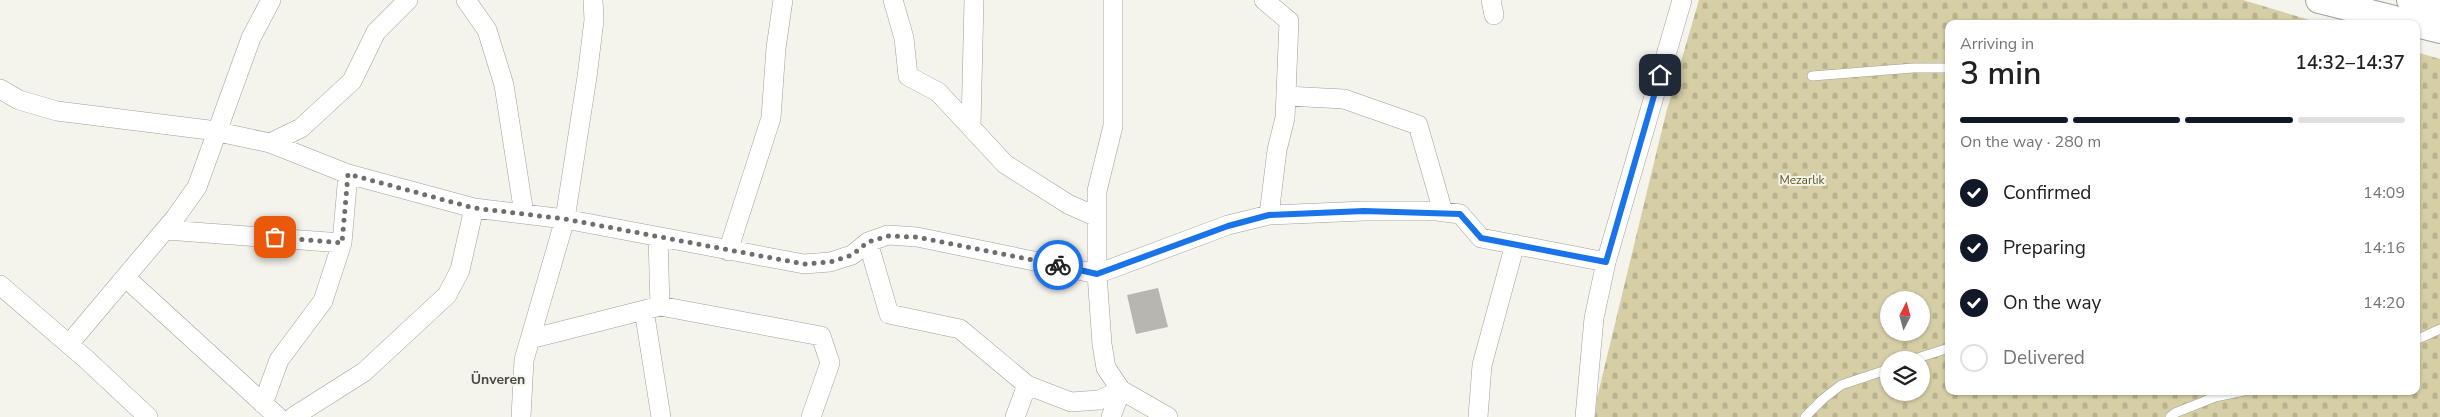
<!DOCTYPE html>
<meta charset="utf-8">
<style>
:root{--surface:#fff;--page:#f6f6f6;--text:#202124;--muted:#757577;--line:#e0e0e0;--accent:#111827}
body{margin:0;font-family:"Nunito Sans",sans-serif;background:var(--page);color:var(--text);height:100vh;display:flex;flex-direction:column;font-size:19px;white-space:nowrap}
*{box-sizing:border-box;margin:0}
p{font-size:16px;color:var(--muted)}
.icon{flex:none;width:28px;height:28px;fill:none;stroke:currentColor;stroke-width:2;stroke-linecap:round;stroke-linejoin:round}
.map{position:relative;flex:1;overflow:hidden}
.panel{position:absolute;left:1945px;top:20px;width:475px;height:375px;display:flex;flex-direction:column;background:var(--surface);border-radius:10px;box-shadow:0 1px 4px #0004}
.panel>*{flex:none}
.needle{width:32px;rotate:6deg}
.buttons{position:absolute;left:1880px;top:291px;display:grid;gap:10px}
.buttons a{display:grid;place-items:center;width:50px;height:50px;border-radius:50%;background:var(--surface);box-shadow:0 1px 4px #0004;font-size:25px}
.pin{position:absolute;display:grid;place-items:center;width:42px;height:42px;color:#fff;margin:-21px;border-radius:10px;box-shadow:0 2px 8px #0006}
.courier{position:absolute;display:grid;place-items:center;width:50px;height:50px;margin:-25px;border:4px solid #1a73e8;border-radius:50%;background:#fff;color:#222;box-shadow:0 1px 6px #0007}
.overview em{font-style:normal;font-weight:600}
.overview div{display:flex;flex-direction:column-reverse}
.overview{display:flex;align-items:center;justify-content:space-between;height:85px;padding:0 15px}
h1{font-size:32px;font-weight:600;line-height:38px}
.bar{display:grid;grid-template-columns:repeat(4,1fr);gap:8px 5px;align-content:center;height:60px;padding:0 15px}
.bar i{height:6px;border-radius:4px;background:var(--line)}
.bar .selected{background:var(--accent)}
.bar p{grid-column:span 4}
ol{padding:0 15px;list-style:none}
li{display:flex;align-items:center;gap:15px;height:55px}
li p{margin-inline-start:auto}
li .icon{padding:5px;border-radius:50%;background:var(--accent);color:#fff;stroke-width:4}
li:last-child{color:var(--muted)}
li i{width:28px;height:28px;border:2px solid var(--line);border-radius:50%}
.map>svg:first-child{display:block}
.cemetery{fill:url(#cemetery-stones);fill-rule:evenodd}
.building{fill:#b7b6b0}
.lines{fill:none;stroke-linecap:round;stroke-linejoin:round}
.service-casing{stroke:#a09f98;stroke-width:10}
.minor-casing{stroke:#a09f98;stroke-width:20}
.secondary-casing{stroke:#a09f98;stroke-width:28}
.service{stroke:#fff;stroke-width:9}
.minor{stroke:#fff;stroke-width:19}
.secondary{stroke:#fff;stroke-width:26}
.done{stroke:#6f6e6a;stroke-width:5;stroke-dasharray:0 9}
.route{stroke:#1a73e8;stroke-width:6}
.labels{text-anchor:middle;stroke-width:4;stroke-linejoin:round;paint-order:stroke}
.park-label{font-size:12px;fill:#605618;stroke:#f4f3ec}
.neighbourhood-label{font-size:14px;font-weight:bold;fill:#494943;stroke:#f4f3ec}
</style>
<div class="map">
<svg width="2440" height="417" viewBox="0 0 2440 417">
<defs>
<pattern id="cemetery-stones" width="16" height="16" patternUnits="userSpaceOnUse" patternTransform="scale(1.25)"><rect width="16" height="16" fill="#d6cfa6"/><path d="M2 7V4a2 2 0 0 1 4 0v3zM10 15v-3a2 2 0 0 1 4 0v3z" fill="#b8b28f"/></pattern>
</defs>
<rect width="100%" height="100%" fill="#f4f3ec"/>
<path class="cemetery" d="M 1699,0 L 2243,0 L 2323,24 L 1949,24 L 1949,391 L 2416,391 L 2416,52 L 2440,59 L 2440,417 L 1595,417 L 1597,398 L 1666,113 ZM 1889,300 L 1921,300 L 1921,332 L 1889,332 ZM 1889,360 L 1921,360 L 1921,392 L 1889,392 Z"/>
<path class="building" d="M 1158,288 L 1168,327 L 1136,334 L 1127,295 Z"/>
<g class="lines">
<defs>
<path id="service" d="M 1812,76 L 1913,68 L 1949,68
M 2416,340 L 2440,329
M 1911,360 L 1949,348
M 1805,417 L 1823,399 L 1841,385 L 1889,369
M 2170,417 L 2175,413 L 2215,397 L 2244,391"/>
<path id="minor" d="M 466,0 L 487,30 L 504,85 L 524,214
M 893,0 L 904,38 L 908,76 L 938,92 L 1005,164 L 1068,204 L 1097,217
M 1113,0 L 1113,126 L 1097,191 L 1097,274 L 1102,344 L 1106,368 L 1121,390 L 1168,417
M 1264,0 L 1289,21 L 1285,118 L 1277,150 L 1269,215
M 1491,0 L 1494,15
M 0,89 L 19,100 L 57,111 L 209,130 L 270,143 L 348,174 L 474,208 L 565,219 L 804,264 L 830,262 L 852,255 L 868,242 L 888,235 L 917,237 L 1097,274 L 1228,225 L 1269,215 L 1364,211 L 1437,211 L 1460,214 L 1481,238 L 1606,262
M 1286,96 L 1344,99 L 1418,125 L 1443,212
M 971,126 L 974,0
M 270,143 L 301,128 L 352,81 L 376,32 L 408,0
M 166,230 L 342,243
M 658,237 L 660,306
M 868,242 L 889,314 L 960,329 L 1027,385 L 1071,402 L 1099,400 L 1121,390
M 728,251 L 771,118 L 776,48 L 783,0
M 125,277 L 278,417
M 0,285 L 86,359 L 148,417
M 644,310 L 661,417
M 530,339 L 660,306 L 821,336 L 830,363 L 811,417
M 69,344 L 175,218 L 197,187 L 251,38 L 271,0
M 263,404 L 279,360 L 323,301 L 342,243 L 348,174
M 293,417 L 364,372 L 447,295 L 460,270 L 474,208
M 521,417 L 524,360 L 565,219 L 587,77 L 594,20 L 593,0
M 1015,417 L 1027,385
M 1111,417 L 1121,390
M 1478,417 L 1482,365 L 1515,244
M 1585,417 L 1594,318 L 1606,262 L 1682,0"/>
<path id="secondary" d="M 2319,0 L 2414,24
M 2410,0 L 2440,6
M 2416,24 L 2440,30"/>
</defs>
<use href="#service" class="service-casing"/>
<use href="#minor" class="minor-casing"/>
<use href="#secondary" class="secondary-casing"/>
<use href="#service" class="service"/>
<use href="#minor" class="minor"/>
<use href="#secondary" class="secondary"/>
</g>
<g class="lines">
<path class="done" d="M 275,237 L 342,243 L 348,174 L 474,208 L 565,219 L 804,264 L 830,262 L 852,255 L 868,242 L 888,236 L 917,237 L 1058,265"/>
<path class="route" d="M 1058,265 L 1097,274 L 1228,226 L 1269,215 L 1364,211 L 1460,214 L 1481,238 L 1606,262 L 1660,75"/>
</g>
<g class="labels">
<g class="park-label">
<text x="1802" y="184">Mezarlık</text>
</g>
<g class="neighbourhood-label">
<text x="498" y="384">Ünveren</text>
</g>
</g>
</svg>
<div class="buttons">
<a><svg class="needle" viewBox="-14 -14 28 28"><path d="M0-13l5 13h-10z" fill="#e53935"/><path d="M0 13l5-13h-10z" fill="#757577"/></svg></a>
<a><svg class="icon" aria-label="layers" viewBox="0 0 24 24"><path d="M12 4l9 5-9 5-9-5zM3 14l9 5 9-5"/></svg></a>
</div>
<div class="pin" style="left:275px;top:237px;background:#ea580c"><svg class="icon" aria-label="bag" viewBox="0 0 24 24"><path d="M5 8h14l-1 12H6zM9 8a3 3 0 0 1 6 0"/></svg></div>
<div class="pin" style="left:1660px;top:75px;background:#1f2937"><svg class="icon" aria-label="home" viewBox="0 0 24 24"><path d="M3 11l9-7 9 7M6 9v11h12V9"/></svg></div>
<div class="courier" style="left:1058px;top:265px"><svg class="icon" aria-label="bike" viewBox="0 0 24 24"><circle cx="6" cy="16" r="4"/><circle cx="18" cy="16" r="4"/><path d="M6 16l4-8h5l3 8M10 8l3 8H6M13 5h3"/></svg></div>
<section class="panel">
<div class="overview"><div><h1>3 min</h1><p>Arriving in</p></div><em>14:32–14:37</em></div>
<div class="bar"><i class="selected"></i><i class="selected"></i><i class="selected"></i><i></i><p>On the way · 280 m</p></div>
<ol>
<li><svg class="icon" aria-label="check" viewBox="0 0 24 24"><path d="M5 12l5 5 9-10"/></svg>Confirmed<p>14:09</p></li>
<li><svg class="icon" aria-label="check" viewBox="0 0 24 24"><path d="M5 12l5 5 9-10"/></svg>Preparing<p>14:16</p></li>
<li><svg class="icon" aria-label="check" viewBox="0 0 24 24"><path d="M5 12l5 5 9-10"/></svg>On the way<p>14:20</p></li>
<li><i></i>Delivered</li>
</ol>
</section>
</div>
